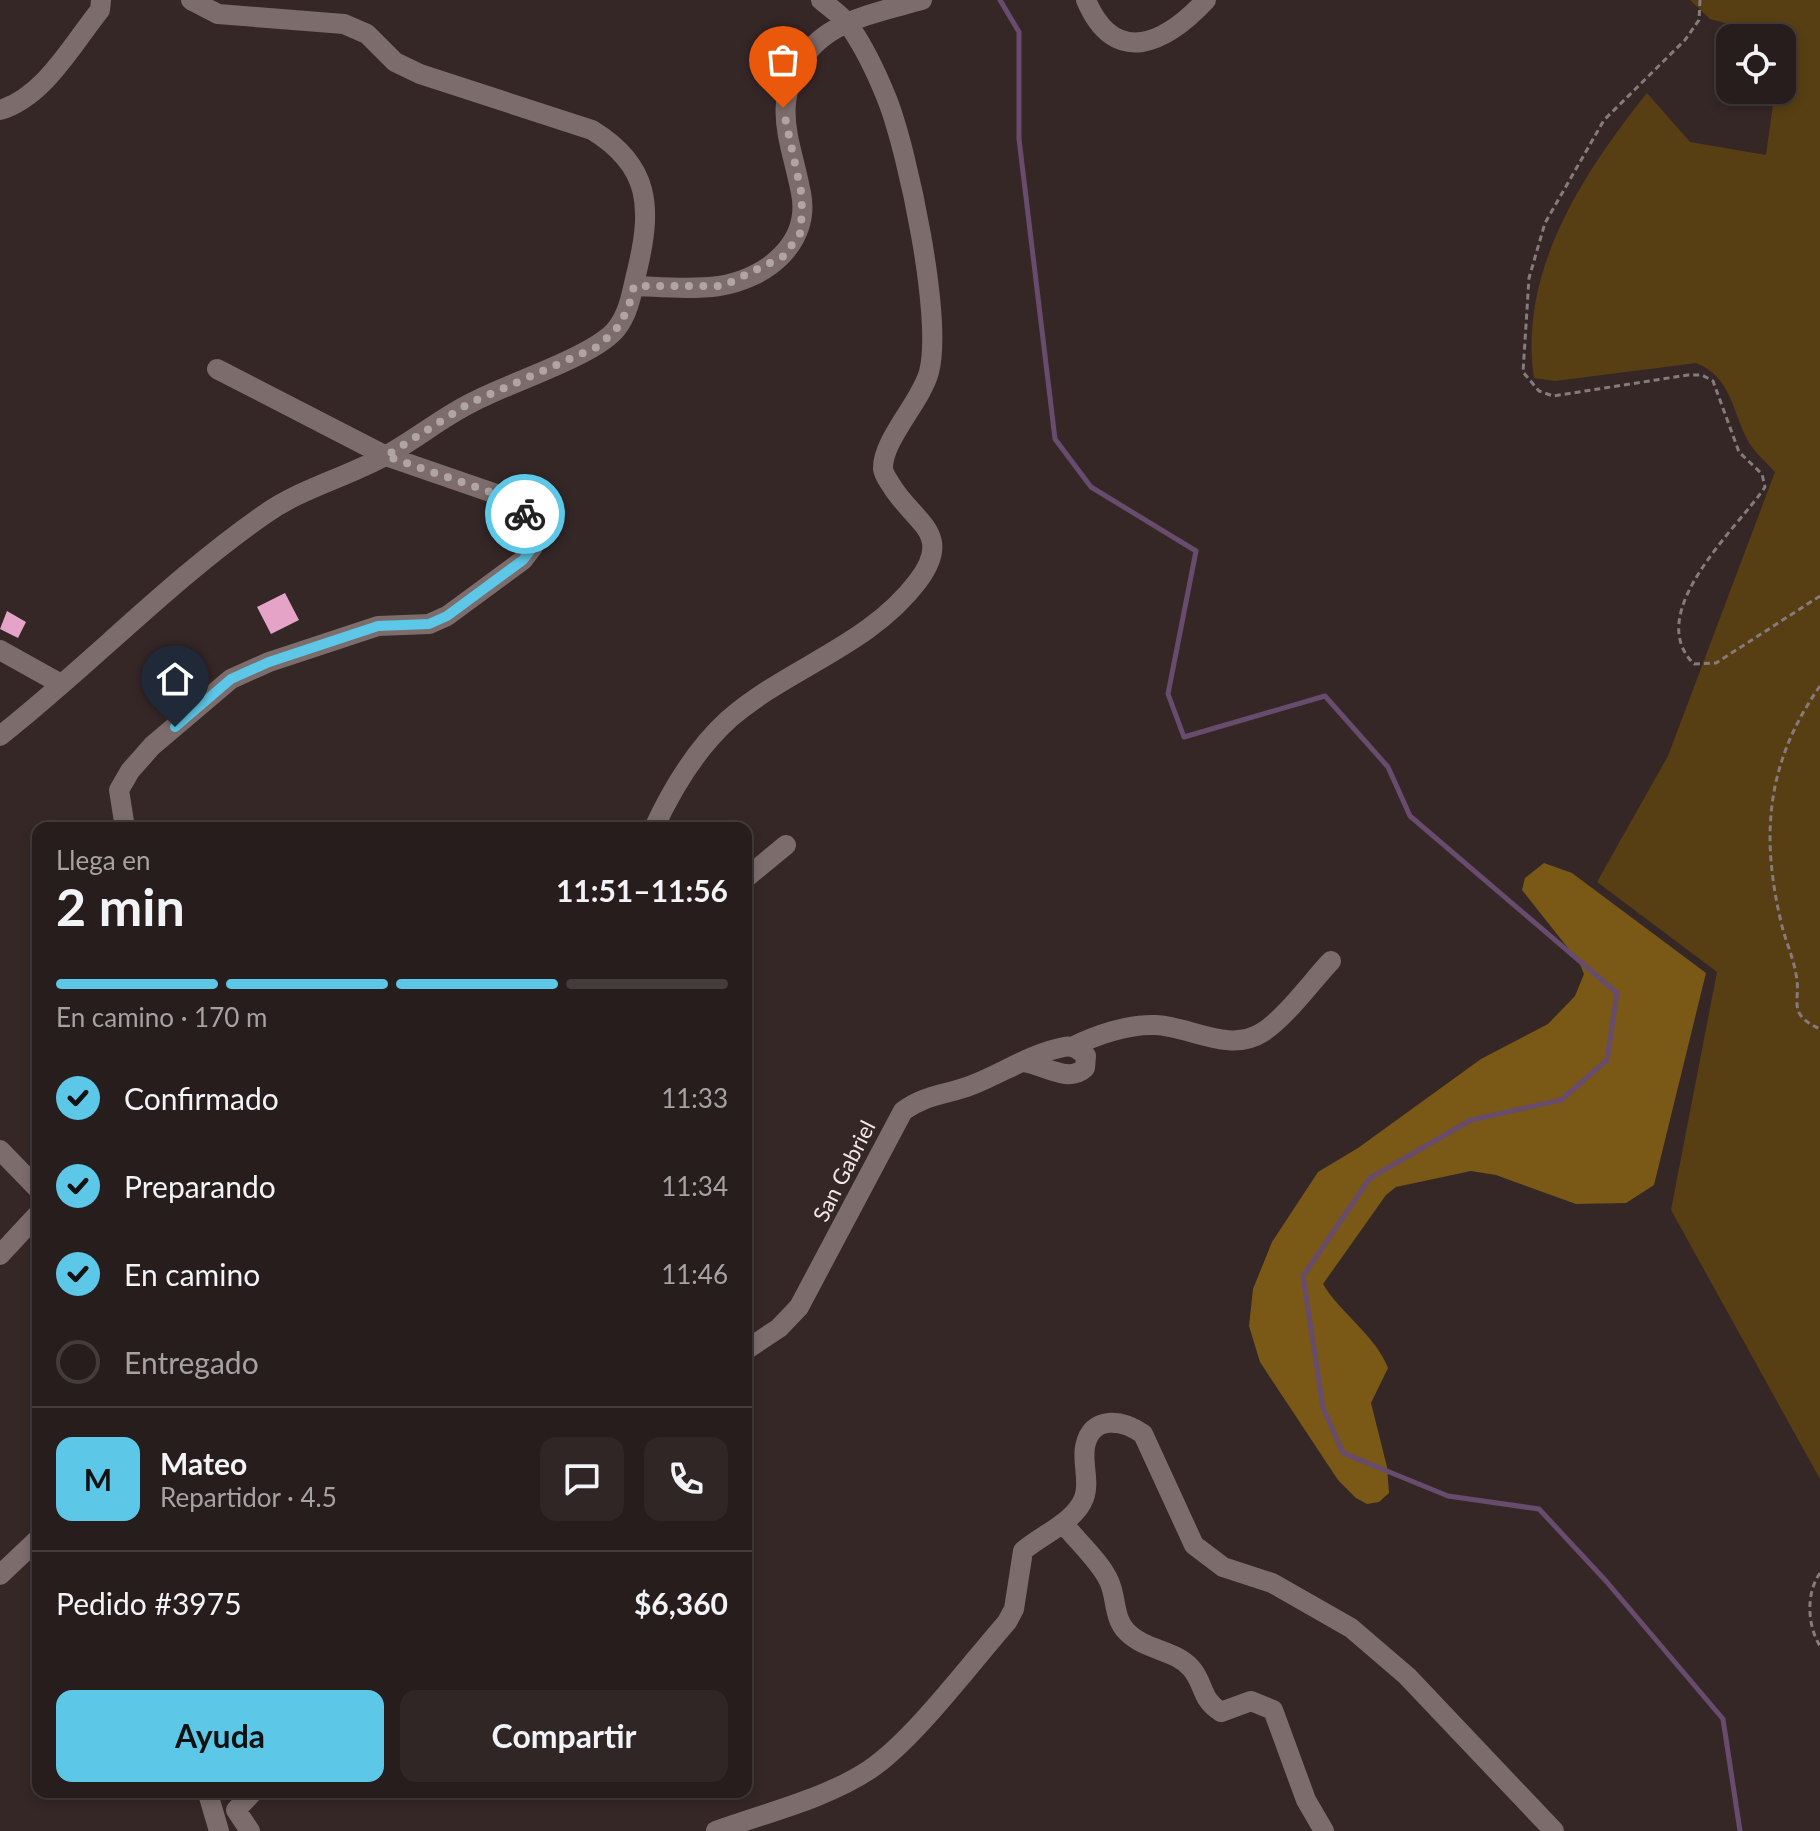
<!DOCTYPE html>
<html lang="es">
<meta charset="utf-8">
<style>
:root{--surface:#281d1d;--page:#302626;--text:#f1f3f6;--muted:#a5a2a4;--line:#443b3b;--accent:#5cc7e7}
body{margin:0;font-family:Lato,sans-serif;background:var(--page);color:var(--text);height:100vh;display:flex;flex-direction:column;font-size:30px;white-space:nowrap}
*{box-sizing:border-box;margin:0}
p{font-size:26px;color:var(--muted)}
.icon{flex:none;width:44px;height:44px;fill:none;stroke:currentColor;stroke-width:2;stroke-linecap:round;stroke-linejoin:round}
.map{position:relative;flex:1;overflow:hidden}
.details{position:absolute;left:32px;top:822px;width:720px;height:976px;display:flex;flex-direction:column;background:var(--surface);border-radius:16px;box-shadow:0 4px 12px #0003,0 0 0 2px var(--line)}
.details>*{flex:none}
.controls{position:absolute;left:1716px;top:24px;display:grid;gap:16px}
.controls a{display:grid;place-items:center;width:80px;height:80px;border-radius:16px;background:var(--surface);box-shadow:0 4px 12px #0003,0 0 0 2px var(--line);font-size:40px}
.pin{position:absolute;display:grid;place-items:center;width:68px;height:68px;color:#fff;margin:-82px -34px;border-radius:50% 50% 50% 0;rotate:-45deg;box-shadow:0 0 8px #0007}
.pin .icon{rotate:45deg}
.courier{position:absolute;display:grid;place-items:center;width:80px;height:80px;margin:-40px;border:6px solid #5cc7e7;border-radius:50%;background:#fff;color:#222;box-shadow:0 2px 10px #0007}
.head em{font-style:normal;font-weight:700}
.head div{display:flex;flex-direction:column-reverse}
.head{display:flex;align-items:center;justify-content:space-between;height:136px;padding:0 24px}
h1{font-size:52px;font-weight:700;line-height:60px}
.bar{display:grid;grid-template-columns:repeat(4,1fr);gap:12px 8px;align-content:center;height:96px;padding:0 24px}
.bar i{height:10px;border-radius:6px;background:var(--line)}
.bar .on{background:var(--accent)}
.bar p{grid-column:span 4}
.line{display:flex;align-items:center;gap:20px;padding:0 24px;border-top:2px solid var(--line)}
.line div{flex:1}
.round{display:grid;place-items:center;flex:none;width:84px;height:84px;border-radius:16px;background:var(--page)}
ol{padding:0 24px;list-style:none}
li{display:flex;align-items:center;gap:24px;height:88px}
li p{margin-inline-start:auto}
li .icon{padding:8px;border-radius:50%;background:var(--accent);color:#111;stroke-width:4}
li:last-child{color:var(--muted)}
li i{width:44px;height:44px;border:4px solid var(--line);border-radius:50%}
.action{display:flex;gap:16px;margin-top:auto;padding:16px 24px}
.action a{flex:1;height:92px;border-radius:16px;background:var(--accent);color:#111;font-size:32px;font-weight:700;line-height:92px;text-align:center}
.action a+a{background:var(--page);color:var(--text)}
.map>svg:first-child{display:block}
.green{fill:#573f13}
.forest{fill:#7a5815}
.lines{fill:none;stroke-linecap:round;stroke-linejoin:round}
.stream{stroke:#674c6e;stroke-width:5}
.building{fill:#e5a3c7}
.path{stroke:#867a7a;stroke-width:3;stroke-dasharray:6 4;stroke-linecap:butt}
.lane{stroke:#7d6c6c;stroke-width:10}
.street{stroke:#7d6c6c;stroke-width:20}
.done{stroke:#b0a4a4;stroke-width:8;stroke-dasharray:0 14.4}
.route{stroke:#5cc7e7;stroke-width:10}
.labels{text-anchor:middle;stroke-width:8;stroke-linejoin:round;paint-order:stroke}
.street-label{font-size:22px;fill:#f1e7e7;stroke:#362727}
</style>
<div class="map">
<svg width="1820" height="1831" viewBox="0 0 1820 1831">
<rect width="100%" height="100%" fill="#362727"/>
<path class="green" d="M 1690,0 L 1820,0 L 1820,1479 L 1671,1210 L 1717,972 L 1597,882 L 1668,756 L 1775,472 C 1766,462 1753,451 1747,439 C 1732,409 1730,376 1696,363 L 1555,381 L 1534,378 C 1518,271 1584,172 1647,93 L 1690,142 L 1766,155 L 1775,90 L 1782,90 L 1782,38 L 1710,19 Z"/>
<path class="forest" d="M 1544,863 L 1572,873 L 1706,973 L 1654,1185 L 1626,1203 L 1576,1204 L 1496,1175 L 1471,1171 L 1396,1187 L 1386,1195 L 1323,1284 C 1341,1314 1376,1336 1388,1368 L 1371,1403 L 1387,1467 L 1389,1493 L 1379,1502 L 1367,1504 L 1356,1498 L 1338,1480 L 1260,1362 L 1249,1326 L 1253,1289 L 1272,1242 L 1318,1172 L 1358,1148 L 1481,1059 L 1548,1024 L 1575,996 L 1584,974 L 1579,962 L 1522,890 L 1525,878 Z"/>
<g class="lines">
<path class="stream" d="M 1000,0 L 1019,32 L 1019,139 L 1055,439 L 1091,487 L 1196,551 L 1168,694 L 1184,737 L 1325,696 L 1388,767 L 1410,816 L 1617,993 L 1607,1060 L 1561,1100 L 1471,1120 L 1370,1178 L 1303,1276 L 1323,1408 L 1343,1453 L 1448,1496 L 1539,1509 L 1606,1581 L 1723,1719 L 1740,1831"/>
</g>
<path class="building" d="M 285,593 L 299,620 L 271,634 L 257,607 Z
M 7,611 L 26,622 L 18,638 L 0,629 Z"/>
<g class="lines">
<path class="path" d="M 1700,0 L 1699,20 L 1685,40 L 1604,120 L 1545,223 L 1529,278 L 1523,372 L 1539,391 L 1553,396 L 1688,375 L 1702,375 L 1713,381 L 1739,452 L 1762,474 L 1765,487 C 1737,529 1642,613 1694,664 L 1716,663 L 1820,596
M 1820,686 C 1766,763 1760,836 1782,926 C 1786,942 1793,957 1796,974 C 1802,1001 1785,1013 1820,1029
M 1820,1573 C 1806,1593 1807,1625 1820,1646"/>
<path class="lane" d="M 27,1550 L 38,1562"/>
<path class="street" d="M 1086,0 C 1115,69 1166,43 1206,0
M 0,110 C 44,97 72,45 100,10 L 101,0
M 634,286 C 662,287 691,290 719,286 C 766,279 811,243 801,193 C 791,140 769,102 807,53 C 833,19 883,11 922,0
M 0,650 L 61,684
M 0,736 C 90,665 170,580 265,514 C 300,489 347,477 385,456 C 415,440 442,417 473,402 C 508,383 596,356 617,328 C 630,311 632,290 637,271 C 652,208 651,166 592,130 L 420,74 L 395,62 L 367,34 L 344,24 L 218,14 L 191,0
M 125,828 L 119,790 L 130,771 L 152,746 L 231,679 L 269,662 L 378,626 L 429,624 L 447,616 L 523,560 L 533,547 L 532,529 L 524,511 L 502,496 L 386,456 L 217,369
M 654,828 C 672,789 697,748 729,719 C 789,667 869,646 918,581 C 954,533 914,523 891,485 C 888,480 884,475 883,469 C 882,440 921,402 929,372 C 943,319 908,152 887,99 C 877,74 863,45 848,24 C 841,15 829,7 821,0
M 746,878 L 786,845
M 1072,1047 C 1096,1035 1128,1024 1155,1025 C 1190,1026 1229,1054 1263,1032 C 1286,1017 1312,981 1331,961
M 0,1150 L 38,1189
M 0,1255 L 38,1214
M 746,1350 L 779,1328 L 799,1307 L 903,1111 C 926,1094 947,1095 972,1085 C 1003,1073 1032,1053 1064,1047 C 1074,1045 1079,1050 1086,1056 L 1085,1068 C 1068,1084 1043,1064 1023,1062
M 1063,1523 C 1077,1541 1100,1561 1109,1581 C 1117,1598 1113,1618 1127,1632 C 1146,1651 1174,1649 1191,1668 C 1205,1684 1200,1699 1221,1712 L 1251,1701 L 1273,1710 L 1306,1800 L 1324,1831
M 0,1575 L 38,1539
M 213,1792 L 209,1797 L 219,1831
M 250,1831 L 236,1810 L 253,1792
M 716,1831 C 765,1813 825,1799 869,1770 C 913,1741 971,1663 1007,1622 L 1014,1609 L 1023,1551 C 1041,1535 1075,1522 1084,1498 C 1090,1482 1082,1463 1085,1447 C 1091,1414 1123,1420 1143,1434 L 1194,1545 L 1223,1567 L 1272,1583 L 1351,1628 L 1407,1676 L 1554,1831"/>
</g>
<g class="lines">
<path class="done" d="M 525,514 L 502,496 L 386,456 L 468,404 L 599,346 L 617,328 L 628,309 L 634,286 L 723,286 L 784,256 L 801,232 L 802,196 L 783,108"/>
<path class="route" d="M 175,727 L 231,679 L 269,662 L 378,626 L 429,624 L 447,616 L 523,560 L 533,547 L 532,529 L 525,514"/>
</g>
<g class="labels">
<g class="street-label">
<text transform="translate(844 1171) rotate(-63)" y="8">San Gabriel</text>
</g>
</g>
</svg>
<div class="controls">
<a><svg class="icon" aria-label="locate" viewBox="0 0 24 24"><circle cx="12" cy="12" r="6"/><path d="M12 2v4M12 18v4M2 12h4M18 12h4"/></svg></a>
</div>
<div class="pin" style="left:783px;top:108px;background:#ea580c"><svg class="icon" aria-label="bag" viewBox="0 0 24 24"><path d="M5 8h14l-1 12H6zM9 8a3 3 0 0 1 6 0"/></svg></div>
<div class="pin" style="left:175px;top:727px;background:#1f2937"><svg class="icon" aria-label="home" viewBox="0 0 24 24"><path d="M3 11l9-7 9 7M6 9v11h12V9"/></svg></div>
<div class="courier" style="left:525px;top:514px"><svg class="icon" aria-label="bike" viewBox="0 0 24 24"><circle cx="6" cy="16" r="4"/><circle cx="18" cy="16" r="4"/><path d="M6 16l4-8h5l3 8M10 8l3 8H6M13 5h3"/></svg></div>
<section class="details">
<div class="head"><div><h1>2 min</h1><p>Llega en</p></div><em>11:51–11:56</em></div>
<div class="bar"><i class="on"></i><i class="on"></i><i class="on"></i><i></i><p>En camino · 170 m</p></div>
<ol>
<li><svg class="icon" aria-label="check" viewBox="0 0 24 24"><path d="M5 12l5 5 9-10"/></svg>Confirmado<p>11:33</p></li>
<li><svg class="icon" aria-label="check" viewBox="0 0 24 24"><path d="M5 12l5 5 9-10"/></svg>Preparando<p>11:34</p></li>
<li><svg class="icon" aria-label="check" viewBox="0 0 24 24"><path d="M5 12l5 5 9-10"/></svg>En camino<p>11:46</p></li>
<li><i></i>Entregado</li>
</ol>
<div class="line" style="height:144px"><b class="round" style="background:var(--accent);color:#111">M</b><div><b>Mateo</b><p>Repartidor · 4.5</p></div><a class="round"><svg class="icon" aria-label="chat" viewBox="0 0 24 24"><path d="M4 5h16v11H9l-5 4z"/></svg></a><a class="round"><svg class="icon" aria-label="phone" viewBox="0 0 24 24"><path d="M5 4h4l2 5-3 2q2 4 5 5l2-3 5 2v4C11 20 4 13 5 4z"/></svg></a></div>
<div class="line" style="height:104px"><div>Pedido #3975</div><b>$6,360</b></div>
<div class="action"><a>Ayuda</a><a>Compartir</a></div>
</section>
</div>
